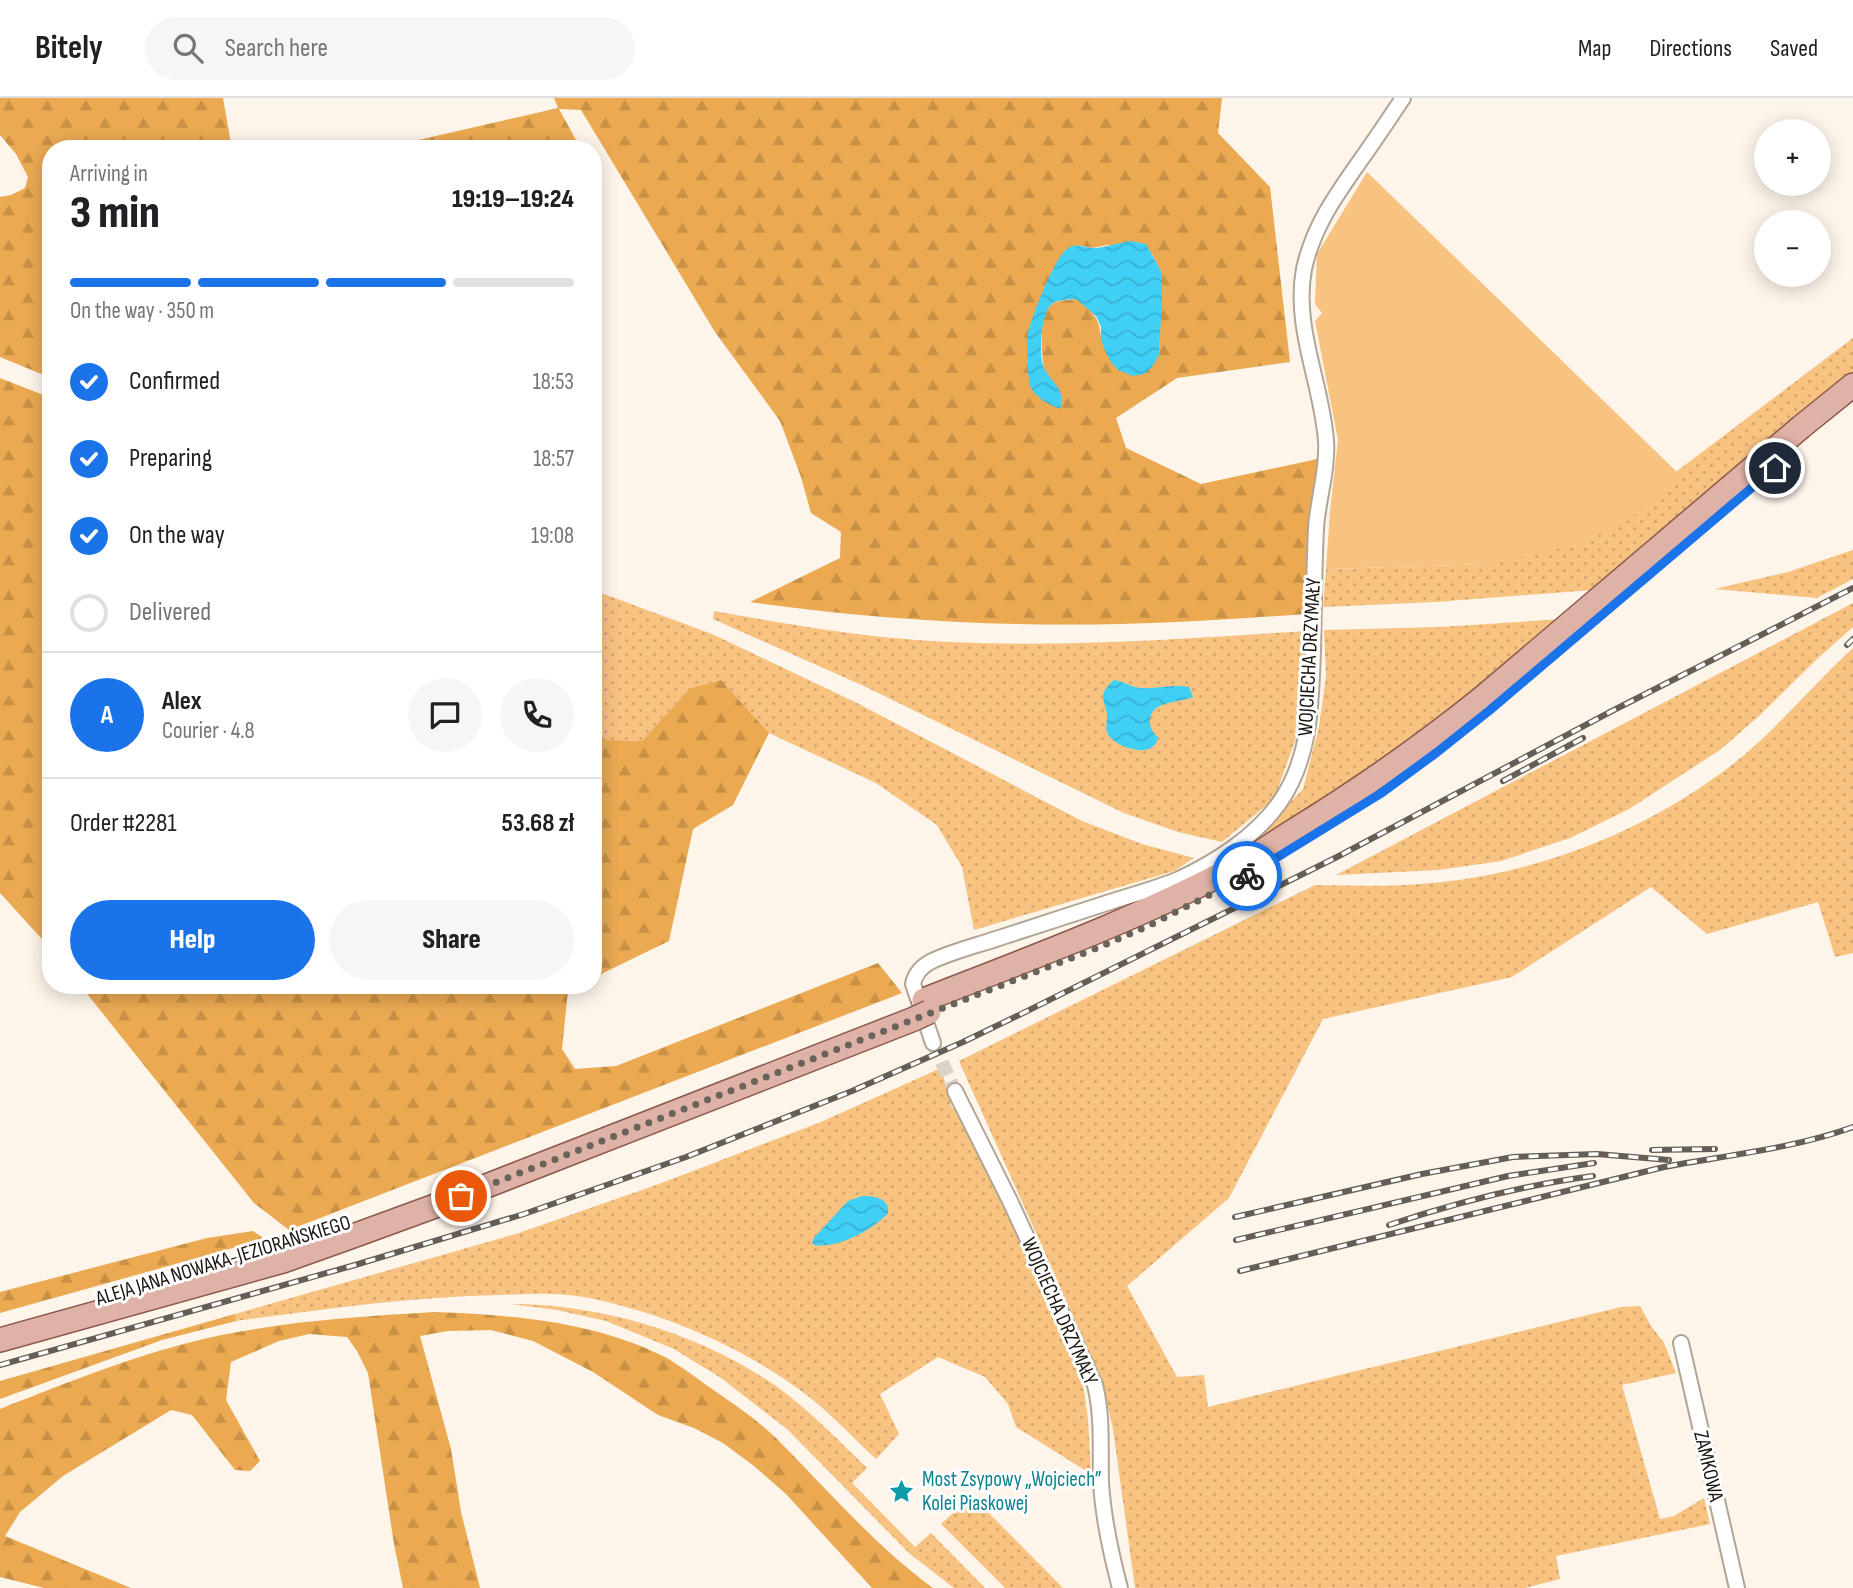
<!DOCTYPE html>
<meta charset="utf-8">
<style>
:root{--surface:#fff;--page:#f6f6f6;--text:#202124;--muted:#757577;--line:#e0e0e0;--accent:#1a73e8}
body{margin:0;font-family:"Sofia Sans Condensed",sans-serif;background:var(--page);color:var(--text);height:100vh;display:flex;flex-direction:column;font-size:26px;white-space:nowrap}
*{box-sizing:border-box;margin:0}
p{font-size:23px;color:var(--muted)}
.icon{flex:none;width:38px;height:38px;fill:none;stroke:currentColor;stroke-width:2;stroke-linecap:round;stroke-linejoin:round}
.map{position:relative;flex:1;overflow:hidden}
.panel{position:absolute;left:42px;top:42px;width:560px;height:854px;display:flex;flex-direction:column;background:var(--surface);border-radius:28px;box-shadow:0 4px 18px #0003}
.panel>*{flex:none}
.controls{position:absolute;left:1754px;top:21px;display:grid;gap:14px}
.controls a{display:grid;place-items:center;width:77px;height:77px;border-radius:50%;background:var(--surface);box-shadow:0 4px 18px #0003;font-size:35px}
.pin{position:absolute;display:grid;place-items:center;width:60px;height:60px;color:#fff;margin:-30px;border:4px solid #fff;border-radius:50%;box-shadow:0 2px 7px #0007}
.courier{position:absolute;display:grid;place-items:center;width:70px;height:70px;margin:-35px;border:5px solid #1a73e8;border-radius:50%;background:#fff;color:#222;box-shadow:0 2px 9px #0007}
.headline em{font-style:normal;font-weight:800}
.headline div{display:flex;flex-direction:column-reverse}
.headline{display:flex;align-items:center;justify-content:space-between;height:119px;padding:0 28px}
h1{font-size:46px;font-weight:800;line-height:52px}
.bar{display:grid;grid-template-columns:repeat(4,1fr);gap:10px 7px;align-content:center;height:84px;padding:0 28px}
.bar i{height:9px;border-radius:5px;background:var(--line)}
.bar .selected{background:var(--accent)}
.bar p{grid-column:span 4}
.line{display:flex;align-items:center;gap:18px;padding:0 28px;border-top:2px solid var(--line)}
.line div{flex:1}
.round{display:grid;place-items:center;flex:none;width:74px;height:74px;border-radius:37px;background:var(--page)}
ol{padding:0 28px;list-style:none}
li{display:flex;align-items:center;gap:21px;height:77px}
li p{margin-inline-start:auto}
li .icon{padding:7px;border-radius:50%;background:var(--accent);color:#fff;stroke-width:4}
li:last-child{color:var(--muted)}
li i{width:38px;height:38px;border:4px solid var(--line);border-radius:50%}
.cta{display:flex;gap:14px;margin-top:auto;padding:14px 28px}
.cta a{flex:1;height:80px;border-radius:42px;background:var(--accent);color:#fff;font-size:28px;font-weight:800;line-height:80px;text-align:center}
.cta a+a{background:var(--page);color:var(--text)}
header{display:flex;align-items:center;gap:42px;box-sizing:border-box;height:98px;padding:0 35px;background:var(--surface);border-bottom:2px solid var(--line)}
header strong{font-size:33px}
nav{display:flex;gap:38px;margin-inline-start:auto;font-size:24px}
.search{width:490px;height:63px;background:var(--page);display:flex;align-items:center;gap:18px;box-sizing:border-box;padding:0 24px;border-radius:38px;color:var(--muted);font-size:26px}
.map>svg:first-child{display:block}
.grass{fill:url(#grass-dots)}
.forest{fill:url(#forest-firs);fill-rule:evenodd}
.garden{fill:#f8c280}
.water{fill:url(#water-waves)}
.lines{fill:none;stroke-linecap:round;stroke-linejoin:round}
.street-tunnel{stroke:#dbd3c9;stroke-width:14;stroke-dasharray:14 7;stroke-linecap:butt}
.street-casing{stroke:#b3a595;stroke-width:18}
.primary-casing{stroke:#8c594b;stroke-width:26}
.street{stroke:#fff;stroke-width:14}
.primary{stroke:#dfb2a7;stroke-width:23}
.rail-casing{stroke:#645e56;stroke-width:6}
.rail{stroke:#fff;stroke-width:3.5;stroke-dasharray:10;stroke-linecap:butt}
.primary-bridge-casing{stroke:#8c594b;stroke-width:26;stroke-linecap:butt}
.primary-bridge{stroke:#dfb2a7;stroke-width:23}
.done{stroke:#69635c;stroke-width:7;stroke-dasharray:0 12.6}
.route{stroke:#1a73e8;stroke-width:9}
.labels{text-anchor:middle;stroke-width:6;stroke-linejoin:round;paint-order:stroke}
.street-label{font-size:21px;fill:#1a150f;stroke:#fff}
.culture-label{font-size:21px;fill:#0d838f;stroke:#fff;text-anchor:start}
</style>
<header>
<strong>Bitely</strong>
<div class="search"><svg class="icon" aria-label="search" viewBox="0 0 24 24"><circle cx="10" cy="10" r="6"/><path d="M15 15l6 6"/></svg>Search here</div>
<nav><a>Map</a><a>Directions</a><a>Saved</a></nav>
</header>
<div class="map">
<svg width="1853" height="1490" viewBox="0 0 1853 1490">
<defs>
<pattern id="grass-dots" width="8" height="8" patternUnits="userSpaceOnUse" patternTransform="scale(1.75)"><rect width="8" height="8" fill="#f8c280"/><path d="M2 2h.1M6 6h.1" fill="none" stroke="#d4a66d" stroke-width="1.8" stroke-linecap="round"/></pattern>
<pattern id="forest-firs" width="22" height="20" patternUnits="userSpaceOnUse" patternTransform="scale(1.75)"><rect width="22" height="20" fill="#eba952"/><path d="M5 1l3.5 6h-7zM16 11l3.5 6h-7z" fill="#c99146"/></pattern>
<pattern id="water-waves" width="16" height="10" patternUnits="userSpaceOnUse" patternTransform="scale(1.75)"><rect width="16" height="10" fill="#40cff5"/><path d="M0 5q4-4 8 0t8 0" fill="none" stroke="#38b1d1"/></pattern>
</defs>
<rect width="100%" height="100%" fill="#fdf4ea"/>
<path class="grass" d="M 1853,240 L 1853,279 L 1699,399 L 1592,492 L 1435,504 L 1323,509 L 1326,471 L 1491,466 L 1680,377 L 1677,373 Z
M 1853,452 L 1853,481 L 1817,500 L 1715,491 L 1788,474 Z
M 593,492 L 712,536 L 857,605 L 1082,723 L 1142,746 L 1194,760 L 1174,773 L 974,832 L 962,769 L 937,727 L 876,685 L 769,635 L 721,582 L 690,590 L 642,643 L 607,642 L 593,628 Z
M 1853,505 L 1853,529 L 1817,561 L 1759,618 L 1720,652 L 1629,711 L 1570,740 L 1501,763 L 1438,772 L 1336,777 Z
M 714,513 C 770,523 826,533 882,539 C 1023,553 1166,542 1306,533 L 1300,629 L 1274,701 L 1222,744 L 1178,734 L 1124,715 L 866,589 L 713,521 Z
M 1564,521 L 1383,664 L 1242,754 L 1303,691 L 1319,629 L 1326,578 L 1324,532 L 1441,529 Z
M 1853,550 L 1853,855 L 1835,859 L 1818,804 L 1707,836 L 1651,789 L 1512,879 L 1323,921 L 1229,1100 L 1127,1188 L 1177,1279 L 1204,1277 L 1208,1309 L 1621,1209 L 1640,1208 L 1651,1228 L 1664,1245 L 1676,1275 L 1622,1287 L 1660,1421 L 1674,1418 L 1704,1400 L 1710,1426 L 1556,1458 L 1560,1481 L 1525,1490 L 1135,1490 L 1113,1331 L 1101,1280 L 959,963 L 1315,787 C 1358,788 1401,789 1443,784 C 1550,772 1659,727 1743,658 C 1782,625 1815,585 1853,550 Z
M 941,970 L 952,1010 L 957,1008 L 1073,1258 L 1084,1292 L 1088,1321 L 1091,1376 L 1016,1329 L 1008,1306 L 985,1279 L 938,1259 L 880,1296 L 899,1336 L 876,1361 C 849,1336 823,1307 793,1287 C 732,1244 657,1213 584,1199 C 556,1194 527,1196 499,1197 C 411,1199 323,1211 236,1223 L 235,1216 L 516,1136 L 659,1086 L 821,1024 Z
M 511,1206 C 606,1206 712,1239 788,1297 C 816,1319 841,1345 867,1370 L 852,1385 L 915,1449 L 931,1435 L 985,1490 L 954,1490 L 910,1456 L 787,1331 L 721,1280 L 674,1251 L 606,1223 L 557,1212 Z
M 972,1398 L 1063,1490 L 1005,1490 L 941,1426 Z"/>
<path class="forest" d="M 0,0 L 223,0 L 232,51 L 51,51 L 51,280 L 0,259 L 0,99 L 11,97 L 25,90 L 28,79 L 16,56 L 0,37 Z
M 554,0 L 1222,0 L 1218,35 L 1270,89 L 1290,264 L 1177,280 L 1116,320 L 1126,350 L 1201,386 L 1322,360 C 1311,411 1306,464 1307,516 C 1245,520 1183,525 1121,526 C 997,529 873,521 750,504 L 840,460 L 841,434 L 811,415 L 801,379 L 780,323 L 715,234 L 581,12 L 559,11 L 581,51 L 379,51 L 558,10 ZM 1077,147 L 1093,150 L 1107,147 L 1152,156 L 1162,176 L 1159,257 L 1101,240 C 1100,221 1092,211 1076,201 C 1069,202 1060,202 1054,205 C 1038,213 1041,255 1044,270 L 1027,239 L 1046,186 Z
M 0,280 L 51,300 L 51,851 L 0,795 Z
M 721,582 L 769,635 L 733,707 L 693,731 L 669,843 L 593,880 L 593,629 L 607,642 L 642,643 L 690,590 Z
M 878,865 L 902,895 L 289,1132 L 254,1105 L 80,887 L 579,887 L 568,893 L 562,951 L 575,971 L 616,968 Z
M 253,1133 L 265,1141 L 0,1215 L 0,1194 L 207,1140 Z
M 434,1214 C 513,1217 591,1223 663,1258 C 680,1267 696,1280 712,1291 C 734,1306 756,1321 775,1339 C 827,1391 874,1447 933,1490 L 872,1490 L 786,1396 L 754,1368 L 723,1345 L 694,1330 L 658,1317 L 593,1274 L 533,1243 L 491,1232 L 448,1233 L 420,1238 L 451,1351 L 461,1414 L 480,1490 L 403,1490 L 394,1446 L 368,1275 L 357,1253 L 347,1239 L 309,1236 L 279,1243 L 231,1264 L 226,1302 L 260,1363 L 250,1373 L 235,1372 L 192,1317 L 171,1312 L 63,1378 L 20,1414 L 5,1438 L 131,1490 L 44,1490 L 0,1479 L 0,1311 C 76,1281 157,1248 238,1234 C 303,1222 369,1218 434,1214 Z
M 235,1216 L 236,1223 L 162,1242 L 0,1301 L 0,1283 Z"/>
<path class="garden" d="M 1367,74 L 1676,373 L 1681,377 L 1626,424 L 1580,446 L 1491,466 L 1326,471 L 1330,413 L 1338,342 L 1315,223 L 1322,215 L 1315,206 L 1317,156 Z"/>
<path class="water" d="M 1130,143 L 1146,146 L 1162,175 L 1162,200 L 1159,257 L 1152,269 L 1144,276 L 1133,278 L 1118,272 L 1111,264 L 1105,253 L 1101,240 L 1101,229 L 1096,218 L 1076,201 C 1068,202 1055,201 1050,208 C 1041,218 1039,255 1043,267 C 1050,286 1066,287 1060,311 C 1049,307 1035,299 1030,288 C 1028,283 1027,246 1027,239 C 1030,223 1054,160 1067,151 C 1076,144 1083,150 1093,150 C 1104,150 1118,145 1130,143 Z
M 1114,582 C 1124,583 1132,590 1142,590 C 1158,591 1173,586 1189,589 L 1193,599 C 1181,605 1149,602 1150,624 C 1150,630 1153,635 1158,639 C 1155,662 1118,650 1109,638 C 1104,631 1108,623 1107,616 C 1103,599 1099,595 1114,582 Z
M 862,1098 C 874,1098 890,1100 888,1115 C 873,1132 837,1151 814,1147 L 812,1144 L 814,1140 L 848,1103 Z"/>
<g class="lines">
<path class="street-tunnel" d="M 933,945 L 955,993"/>
<defs>
<path id="street" d="M 933,945 L 913,886 C 915,876 921,869 930,864 C 950,854 975,848 996,841 C 1035,828 1074,816 1113,803 C 1135,796 1158,790 1179,781 C 1216,764 1256,738 1280,704 C 1311,659 1311,605 1313,552 C 1314,511 1314,471 1316,430 C 1318,401 1328,372 1326,343 C 1322,286 1293,229 1304,171 C 1313,129 1336,97 1360,63 C 1375,42 1389,21 1403,0
M 955,993 L 1010,1103 L 1095,1287 C 1103,1319 1100,1351 1101,1384 C 1103,1419 1111,1456 1120,1490
M 1681,1245 L 1737,1490"/>
<path id="primary" d="M 924,902 C 1028,861 1133,823 1231,771 C 1252,761 1271,747 1290,735 C 1357,694 1420,650 1481,601 L 1801,329 L 1853,287
M 0,1242 L 283,1163 L 353,1138 L 435,1108 L 914,921"/>
</defs>
<use href="#street" class="street-casing"/>
<use href="#primary" class="primary-casing"/>
<use href="#street" class="street"/>
<use href="#primary" class="primary"/>
<defs>
<path id="rail" d="M 1847,547 L 1853,541
M 1503,683 L 1583,640
M 1652,1052 L 1715,1051
M 1235,1119 L 1422,1076 L 1513,1059 L 1597,1056 L 1669,1062
M 1389,1127 C 1455,1105 1524,1087 1593,1078
M 1236,1142 L 1508,1078 L 1594,1065
M 1240,1173 L 1664,1069 C 1727,1057 1792,1051 1853,1029
M 0,1267 L 355,1167 L 524,1116 L 686,1059 L 852,993 L 963,944 L 1017,918 L 1337,759 L 1612,613 L 1853,490"/>
</defs>
<use href="#rail" class="rail-casing"/>
<use href="#rail" class="rail"/>
<defs>
<path id="primary-bridge" d="M 914,921 L 929,914"/>
</defs>
<use href="#primary-bridge" class="primary-bridge-casing"/>
<use href="#primary-bridge" class="primary-bridge"/>
</g>
<g class="lines">
<path class="done" d="M 461,1098 L 1097,850 L 1146,829 L 1247,778"/>
<path class="route" d="M 1247,778 L 1380,696 L 1436,655 L 1490,612 L 1775,370"/>
</g>
<defs>
<symbol id="sight-bare" viewBox="-9 -9 18 18"><path d="M0-6L1.8-2.2L6-1.7L2.9 1.2L3.7 5.4L0 3.3L-3.7 5.4L-2.9 1.2L-6-1.7L-1.8-2.2Z" fill="#0f9aa8" stroke="#fff" stroke-width="2.5" paint-order="stroke"/></symbol>
</defs>
<g fill-rule="evenodd">
<use href="#sight-bare" x="884" y="1376" width="35" height="35"/>
</g>
<g class="labels">
<g class="street-label">
<text transform="translate(1309 559) rotate(-87)" y="7">WOJCIECHA DRZYMAŁY</text>
<text transform="translate(223 1162) rotate(-17)" y="7">ALEJA JANA NOWAKA-JEZIORAŃSKIEGO</text>
<text transform="translate(1060 1213) rotate(66)" y="7">WOJCIECHA DRZYMAŁY</text>
<text transform="translate(1709 1368) rotate(77)" y="7">ZAMKOWA</text>
</g>
<g class="culture-label">
<text x="922" y="1388">Most Zsypowy „Wojciech”<tspan x="922" dy="24">Kolei Piaskowej</tspan></text>
</g>
</g>
</svg>
<div class="controls">
<a>+</a>
<a>−</a>
</div>
<div class="pin" style="left:461px;top:1098px;background:#ea580c"><svg class="icon" aria-label="bag" viewBox="0 0 24 24"><path d="M5 8h14l-1 12H6zM9 8a3 3 0 0 1 6 0"/></svg></div>
<div class="pin" style="left:1775px;top:370px;background:#1f2937"><svg class="icon" aria-label="home" viewBox="0 0 24 24"><path d="M3 11l9-7 9 7M6 9v11h12V9"/></svg></div>
<div class="courier" style="left:1247px;top:778px"><svg class="icon" aria-label="bike" viewBox="0 0 24 24"><circle cx="6" cy="16" r="4"/><circle cx="18" cy="16" r="4"/><path d="M6 16l4-8h5l3 8M10 8l3 8H6M13 5h3"/></svg></div>
<section class="panel">
<div class="headline"><div><h1>3 min</h1><p>Arriving in</p></div><em>19:19–19:24</em></div>
<div class="bar"><i class="selected"></i><i class="selected"></i><i class="selected"></i><i></i><p>On the way · 350 m</p></div>
<ol>
<li><svg class="icon" aria-label="check" viewBox="0 0 24 24"><path d="M5 12l5 5 9-10"/></svg>Confirmed<p>18:53</p></li>
<li><svg class="icon" aria-label="check" viewBox="0 0 24 24"><path d="M5 12l5 5 9-10"/></svg>Preparing<p>18:57</p></li>
<li><svg class="icon" aria-label="check" viewBox="0 0 24 24"><path d="M5 12l5 5 9-10"/></svg>On the way<p>19:08</p></li>
<li><i></i>Delivered</li>
</ol>
<div class="line" style="height:126px"><b class="round" style="background:var(--accent);color:#fff">A</b><div><b>Alex</b><p>Courier · 4.8</p></div><a class="round"><svg class="icon" aria-label="chat" viewBox="0 0 24 24"><path d="M4 5h16v11H9l-5 4z"/></svg></a><a class="round"><svg class="icon" aria-label="phone" viewBox="0 0 24 24"><path d="M5 4h4l2 5-3 2q2 4 5 5l2-3 5 2v4C11 20 4 13 5 4z"/></svg></a></div>
<div class="line" style="height:91px"><div>Order #2281</div><b>53.68 zł</b></div>
<div class="cta"><a>Help</a><a>Share</a></div>
</section>
</div>
